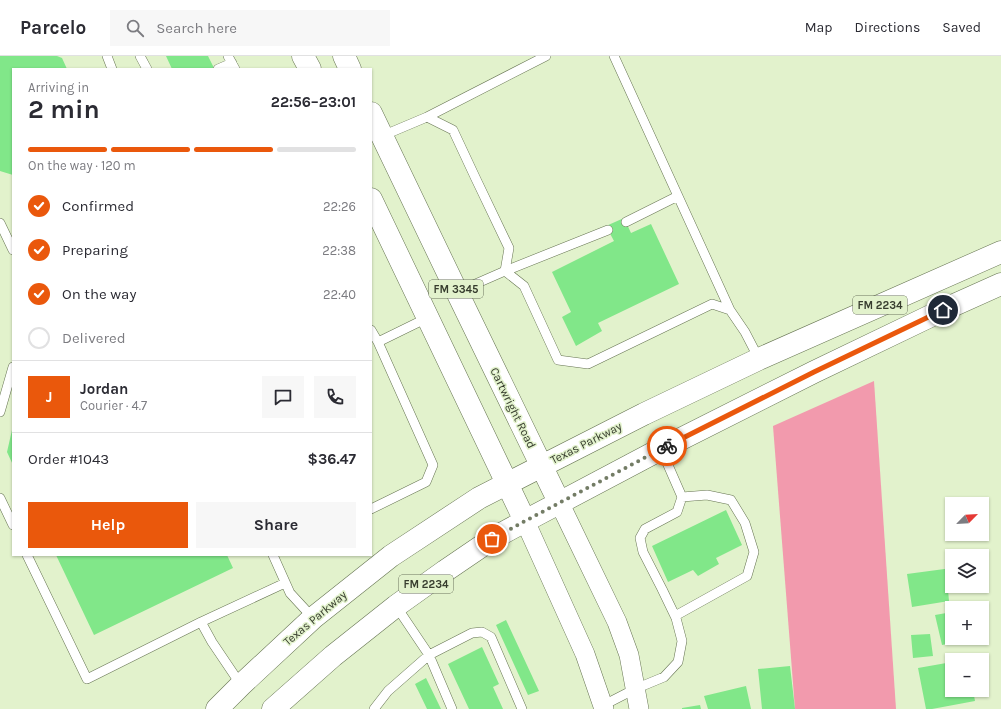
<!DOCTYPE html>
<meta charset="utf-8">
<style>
:root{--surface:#fff;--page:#f7f7f7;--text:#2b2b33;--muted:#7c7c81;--line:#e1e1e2;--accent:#ea580c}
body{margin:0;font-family:Karla,sans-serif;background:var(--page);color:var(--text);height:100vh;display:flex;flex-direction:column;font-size:15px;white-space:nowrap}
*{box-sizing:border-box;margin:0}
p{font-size:13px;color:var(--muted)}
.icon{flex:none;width:22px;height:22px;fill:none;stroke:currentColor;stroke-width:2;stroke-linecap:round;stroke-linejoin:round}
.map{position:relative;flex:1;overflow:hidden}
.sheet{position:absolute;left:12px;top:12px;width:360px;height:488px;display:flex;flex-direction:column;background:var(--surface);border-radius:0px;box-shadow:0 1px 3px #0004}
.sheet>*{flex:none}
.needle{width:26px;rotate:66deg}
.fabs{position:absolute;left:945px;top:441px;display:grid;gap:8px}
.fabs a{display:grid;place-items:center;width:44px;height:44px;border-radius:0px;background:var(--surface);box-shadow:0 1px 3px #0004;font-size:20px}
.pin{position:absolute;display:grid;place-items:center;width:34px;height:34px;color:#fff;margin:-17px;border:2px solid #fff;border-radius:50%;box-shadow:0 1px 4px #0007}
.courier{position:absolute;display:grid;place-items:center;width:40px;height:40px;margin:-20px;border:3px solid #ea580c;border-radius:50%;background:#fff;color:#222;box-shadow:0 1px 5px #0007}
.head em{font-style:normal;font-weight:700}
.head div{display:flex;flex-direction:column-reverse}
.head{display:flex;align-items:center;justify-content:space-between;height:68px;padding:0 16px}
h1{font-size:26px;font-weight:700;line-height:30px}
.bar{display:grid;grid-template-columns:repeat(4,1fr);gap:6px 4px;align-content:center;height:48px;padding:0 16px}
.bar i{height:5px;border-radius:3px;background:var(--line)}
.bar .on{background:var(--accent)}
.bar p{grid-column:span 4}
.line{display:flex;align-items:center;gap:10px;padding:0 16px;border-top:1px solid var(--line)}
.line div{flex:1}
.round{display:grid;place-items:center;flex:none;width:42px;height:42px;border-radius:0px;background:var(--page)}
ol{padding:0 16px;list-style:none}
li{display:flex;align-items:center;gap:12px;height:44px}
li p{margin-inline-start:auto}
li .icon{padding:4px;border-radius:50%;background:var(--accent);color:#fff;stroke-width:4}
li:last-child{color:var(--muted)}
li i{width:22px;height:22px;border:2px solid var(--line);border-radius:50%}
.action{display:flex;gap:8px;margin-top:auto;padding:8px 16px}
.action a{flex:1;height:46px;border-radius:0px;background:var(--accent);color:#fff;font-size:16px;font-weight:700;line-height:46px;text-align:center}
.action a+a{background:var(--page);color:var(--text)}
header{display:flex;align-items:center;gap:24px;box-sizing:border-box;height:56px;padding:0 20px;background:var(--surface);border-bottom:1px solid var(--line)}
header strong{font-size:19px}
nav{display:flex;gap:22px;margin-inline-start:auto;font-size:14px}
.search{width:280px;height:36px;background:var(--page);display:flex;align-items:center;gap:10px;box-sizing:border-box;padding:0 14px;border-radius:0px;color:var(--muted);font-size:15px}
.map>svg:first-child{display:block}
.green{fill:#f29aad}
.building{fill:#81e789}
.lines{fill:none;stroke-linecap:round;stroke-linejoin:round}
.lane-casing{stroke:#667452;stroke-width:10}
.street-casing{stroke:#667452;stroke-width:20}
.primary-casing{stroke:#667452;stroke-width:23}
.lane{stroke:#fff;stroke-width:9}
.street{stroke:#fff;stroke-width:19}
.primary{stroke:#fff;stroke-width:22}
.done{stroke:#737c65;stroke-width:4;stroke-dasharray:0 7.2}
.route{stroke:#ea580c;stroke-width:5}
.labels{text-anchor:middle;stroke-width:3;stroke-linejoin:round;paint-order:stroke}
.shield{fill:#e2f2cc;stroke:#6a735d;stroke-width:1}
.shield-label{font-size:11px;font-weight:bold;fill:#373d2e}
.street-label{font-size:12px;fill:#373d2e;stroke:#e2f2cc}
</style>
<header>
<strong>Parcelo</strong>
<div class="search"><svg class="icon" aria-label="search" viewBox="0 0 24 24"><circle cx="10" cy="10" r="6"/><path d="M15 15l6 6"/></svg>Search here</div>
<nav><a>Map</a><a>Directions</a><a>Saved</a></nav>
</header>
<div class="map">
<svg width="1001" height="653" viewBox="0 0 1001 653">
<rect width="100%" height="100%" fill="#e2f2cc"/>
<path class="green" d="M 874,325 L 896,653 L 795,653 L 773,370 Z"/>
<path class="building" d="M 0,0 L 57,0 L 62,2 L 67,13 L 13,13 L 13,119 L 0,115 Z
M 166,0 L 208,0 L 214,12 L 172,13 Z
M 624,162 L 631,177 L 651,168 L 679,228 L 598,267 L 602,275 L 576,290 L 562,261 L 571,256 L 552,216 L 614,185 L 606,170 Z
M 12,374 L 13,374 L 13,409 L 7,396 Z
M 726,454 L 742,489 L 716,502 L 719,508 L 698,520 L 693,514 L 668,526 L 652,490 Z
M 56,499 L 227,499 L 233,512 L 94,579 Z
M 952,512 L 952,530 L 967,530 L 967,532 L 948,534 L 949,545 L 912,551 L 907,518 Z
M 952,556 L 952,582 L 967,582 L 968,584 L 942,589 L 935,559 Z
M 506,564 L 539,635 L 528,639 L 496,569 Z
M 930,578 L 933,600 L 913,602 L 911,579 Z
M 482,591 L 499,628 L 493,631 L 503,653 L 469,653 L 448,608 Z
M 952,606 L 952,634 L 973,634 L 975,645 L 932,653 L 926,653 L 918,612 Z
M 790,610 L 795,653 L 762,653 L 758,613 Z
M 426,622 L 441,653 L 427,653 L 415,628 Z
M 746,630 L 751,653 L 708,653 L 704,640 Z
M 700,649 L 701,653 L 682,653 L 682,652 Z"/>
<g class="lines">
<defs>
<path id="lane" d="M 107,0 L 112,13
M 140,0 L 147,13
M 228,0 L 235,13
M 614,0 L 730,254
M 218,13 L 232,7
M 427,61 L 546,0
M 382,80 L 427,61 L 453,74 L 475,121 L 509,192 L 505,215
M 626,166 L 678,140
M 0,167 L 13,194
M 505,215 L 608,174
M 457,236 L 505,215 L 524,230 L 558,304 L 588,308 L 712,248 L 730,254 L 745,276 L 759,303
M 371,274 L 378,286 L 433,409 L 426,426 L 371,453
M 378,286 L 427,262
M 0,356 L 13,311
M 0,442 L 13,469
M 27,499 L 87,623 L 201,566
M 273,499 L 290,537 L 313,562
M 396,550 L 429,599 L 452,653
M 675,560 L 747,520 L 754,496 L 745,467 L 731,444 L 707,439 L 682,441
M 241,629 L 212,586 L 201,566 L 285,527
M 600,651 L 635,633 L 664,621 L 678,606 L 682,585 L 676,562 L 662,533 L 643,496 L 640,482 L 645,473 L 677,456 L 682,441 L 661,393
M 374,653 L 388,635 L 429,599 L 472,577 L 482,576 L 491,581 L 522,653"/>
<path id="street" d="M 559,446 L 617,566 L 629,599 L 639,653
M 525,465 L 585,598 L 604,653"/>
<path id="primary" d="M 303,0 L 310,13
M 344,0 L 350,13
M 371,57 L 457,236 L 559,446
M 371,143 L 525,465
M 217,653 L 241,629 L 313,562 L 391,500 L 479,442 L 644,358 L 759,303 L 1001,196
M 273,653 L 333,600 L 396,550 L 445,515 L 492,483 L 525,465 L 661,393 L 814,316 L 943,254 L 1001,228"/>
</defs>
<use href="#lane" class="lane-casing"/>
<use href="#street" class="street-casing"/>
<use href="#primary" class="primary-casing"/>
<use href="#lane" class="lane"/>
<use href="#street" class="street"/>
<use href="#primary" class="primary"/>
</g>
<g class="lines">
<path class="done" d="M 492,483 L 525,465 L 667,390"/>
<path class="route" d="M 667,390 L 814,316 L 943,254"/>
</g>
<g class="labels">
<g class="shield">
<rect x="429" y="224" width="54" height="18" rx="3"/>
<rect x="853" y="240" width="54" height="18" rx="3"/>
<rect x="399" y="519" width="54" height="18" rx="3"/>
</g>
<g class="shield-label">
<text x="456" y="237">FM 3345</text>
<text x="880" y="253">FM 2234</text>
<text x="426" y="532">FM 2234</text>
</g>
<g class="street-label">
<text transform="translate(513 352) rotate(64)" y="4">Cartwright Road</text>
<text transform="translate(586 387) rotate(-27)" y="4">Texas Parkway</text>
<text transform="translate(315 562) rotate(-40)" y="4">Texas Parkway</text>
</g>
</g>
</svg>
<div class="fabs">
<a><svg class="needle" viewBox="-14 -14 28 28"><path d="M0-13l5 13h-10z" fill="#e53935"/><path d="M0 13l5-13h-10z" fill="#7c7c81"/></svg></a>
<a><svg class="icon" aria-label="layers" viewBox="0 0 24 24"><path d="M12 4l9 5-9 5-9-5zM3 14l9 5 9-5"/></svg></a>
<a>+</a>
<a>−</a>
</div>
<div class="pin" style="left:492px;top:483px;background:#ea580c"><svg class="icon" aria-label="bag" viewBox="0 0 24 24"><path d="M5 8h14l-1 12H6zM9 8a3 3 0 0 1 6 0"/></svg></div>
<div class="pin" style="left:943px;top:254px;background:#1f2937"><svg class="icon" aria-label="home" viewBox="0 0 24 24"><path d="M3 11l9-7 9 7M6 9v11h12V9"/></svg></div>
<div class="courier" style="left:667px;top:390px"><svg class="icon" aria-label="bike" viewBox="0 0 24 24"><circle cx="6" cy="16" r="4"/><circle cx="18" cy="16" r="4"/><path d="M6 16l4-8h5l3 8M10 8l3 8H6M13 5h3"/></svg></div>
<section class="sheet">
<div class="head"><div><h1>2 min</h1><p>Arriving in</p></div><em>22:56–23:01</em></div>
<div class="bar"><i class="on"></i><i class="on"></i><i class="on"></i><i></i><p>On the way · 120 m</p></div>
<ol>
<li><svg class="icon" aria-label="check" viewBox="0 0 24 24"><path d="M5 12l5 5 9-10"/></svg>Confirmed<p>22:26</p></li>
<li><svg class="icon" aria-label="check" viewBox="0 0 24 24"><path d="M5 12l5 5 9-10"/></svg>Preparing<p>22:38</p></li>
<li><svg class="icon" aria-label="check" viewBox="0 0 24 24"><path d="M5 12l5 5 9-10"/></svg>On the way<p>22:40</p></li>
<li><i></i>Delivered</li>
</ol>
<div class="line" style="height:72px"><b class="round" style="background:var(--accent);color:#fff">J</b><div><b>Jordan</b><p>Courier · 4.7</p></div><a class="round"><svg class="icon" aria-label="chat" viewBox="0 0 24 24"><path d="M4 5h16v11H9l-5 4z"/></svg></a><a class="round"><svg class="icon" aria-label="phone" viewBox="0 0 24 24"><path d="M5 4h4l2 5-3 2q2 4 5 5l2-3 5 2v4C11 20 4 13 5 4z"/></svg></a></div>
<div class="line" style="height:52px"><div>Order #1043</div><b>$36.47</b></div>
<div class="action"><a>Help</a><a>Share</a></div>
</section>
</div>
